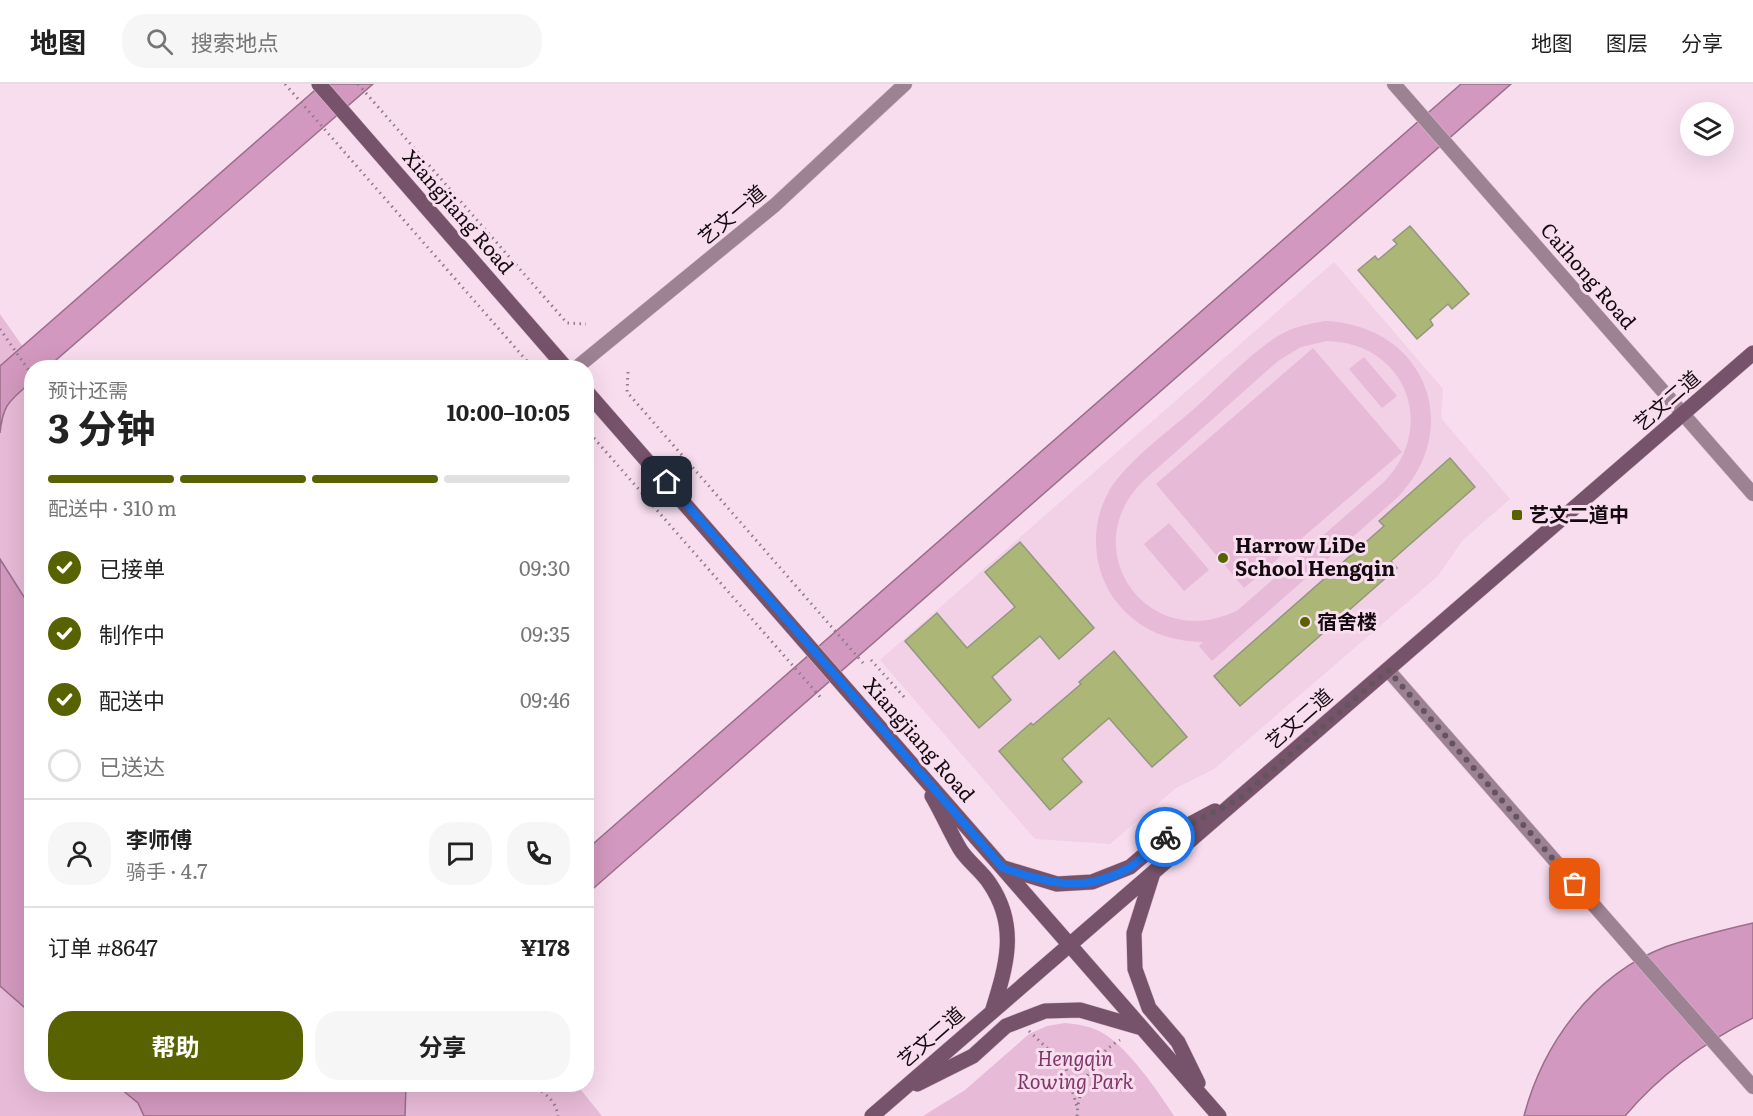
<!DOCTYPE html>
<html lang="zh">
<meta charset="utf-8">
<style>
:root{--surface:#fff;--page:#f6f6f6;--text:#222;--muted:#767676;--line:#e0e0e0;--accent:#586200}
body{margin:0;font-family:Literata,"Noto Sans SC",serif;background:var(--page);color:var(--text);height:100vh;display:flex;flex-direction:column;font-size:22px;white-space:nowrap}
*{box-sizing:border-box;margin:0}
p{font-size:20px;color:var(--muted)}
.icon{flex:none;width:33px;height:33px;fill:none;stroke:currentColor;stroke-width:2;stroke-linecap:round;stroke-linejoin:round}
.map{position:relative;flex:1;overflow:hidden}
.side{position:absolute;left:24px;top:276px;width:570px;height:732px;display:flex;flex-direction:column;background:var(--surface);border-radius:24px;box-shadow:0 6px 24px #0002}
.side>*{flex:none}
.fabs{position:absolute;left:1680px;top:18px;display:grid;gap:12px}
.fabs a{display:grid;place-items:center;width:54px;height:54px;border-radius:50%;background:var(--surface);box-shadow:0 6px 24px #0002;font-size:30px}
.pin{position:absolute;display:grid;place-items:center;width:51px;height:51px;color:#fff;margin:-26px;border-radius:12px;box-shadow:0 3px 9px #0006}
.courier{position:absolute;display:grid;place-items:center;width:60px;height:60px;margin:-30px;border:4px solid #1a73e8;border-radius:50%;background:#fff;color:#222;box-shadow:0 2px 8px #0007}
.summary em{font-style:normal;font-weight:700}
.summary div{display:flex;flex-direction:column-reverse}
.summary{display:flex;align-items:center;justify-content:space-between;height:102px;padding:0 24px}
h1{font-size:39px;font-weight:700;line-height:45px}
.bar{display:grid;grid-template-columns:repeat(4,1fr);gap:9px 6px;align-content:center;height:72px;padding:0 24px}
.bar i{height:8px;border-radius:4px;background:var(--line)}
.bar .current{background:var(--accent)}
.bar p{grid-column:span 4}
.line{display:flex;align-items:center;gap:15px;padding:0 24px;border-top:2px solid var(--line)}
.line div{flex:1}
.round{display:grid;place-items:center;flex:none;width:63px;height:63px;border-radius:24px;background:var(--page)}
ol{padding:0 24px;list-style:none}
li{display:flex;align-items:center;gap:18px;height:66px}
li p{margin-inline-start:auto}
li .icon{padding:6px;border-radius:50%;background:var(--accent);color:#fff;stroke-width:4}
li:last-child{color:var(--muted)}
li i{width:33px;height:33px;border:3px solid var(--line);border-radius:50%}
.action{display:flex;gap:12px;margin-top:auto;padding:12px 24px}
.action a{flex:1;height:69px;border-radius:24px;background:var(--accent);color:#fff;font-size:24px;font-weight:700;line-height:69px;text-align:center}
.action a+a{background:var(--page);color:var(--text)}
header{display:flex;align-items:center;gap:36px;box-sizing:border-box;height:84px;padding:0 30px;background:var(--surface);border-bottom:2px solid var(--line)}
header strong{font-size:28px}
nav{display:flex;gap:33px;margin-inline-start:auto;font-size:21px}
.search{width:420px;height:54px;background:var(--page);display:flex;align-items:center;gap:15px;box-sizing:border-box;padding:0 21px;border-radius:24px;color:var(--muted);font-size:22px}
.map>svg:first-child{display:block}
.built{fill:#f2d0e5}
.green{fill:#e7bad7;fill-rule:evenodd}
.water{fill:#d398bf;stroke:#9a6e8b;stroke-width:1.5}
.building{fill:#acb676;stroke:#92977e;stroke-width:1.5}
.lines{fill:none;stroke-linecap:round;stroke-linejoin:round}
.minor-casing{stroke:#d4bbcb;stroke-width:15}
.secondary-casing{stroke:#d4bbcb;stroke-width:16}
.path{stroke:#8e7c88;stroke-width:3;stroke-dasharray:1.5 4.5;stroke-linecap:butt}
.minor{stroke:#9c8292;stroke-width:14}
.secondary{stroke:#77536b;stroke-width:15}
.done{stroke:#64545e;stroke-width:6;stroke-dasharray:0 10.8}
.route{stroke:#1a73e8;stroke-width:8}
.poi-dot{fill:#586200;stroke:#f8ddee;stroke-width:2}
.labels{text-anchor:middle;stroke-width:6;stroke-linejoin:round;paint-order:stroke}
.street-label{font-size:20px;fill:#140b11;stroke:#f8ddee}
.poi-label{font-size:20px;font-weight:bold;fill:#140b11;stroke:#f8ddee;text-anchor:start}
.park-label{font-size:20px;font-style:italic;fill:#7e3769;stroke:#f8ddee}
</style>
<header>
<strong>地图</strong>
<div class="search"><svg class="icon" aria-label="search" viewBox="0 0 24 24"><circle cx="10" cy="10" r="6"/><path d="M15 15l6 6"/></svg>搜索地点</div>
<nav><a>地图</a><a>图层</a><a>分享</a></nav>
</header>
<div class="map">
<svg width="1753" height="1032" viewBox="0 0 1753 1032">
<rect width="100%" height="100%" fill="#f8ddee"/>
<path class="built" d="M 1334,178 L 1443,305 L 1441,334 L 1510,415 L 1462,457 L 1438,492 L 1214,685 L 1176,704 L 1110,760 L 1035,755 L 880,576 Z"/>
<path class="green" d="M 0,230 L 37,283 L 32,284 L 32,1000 L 577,1001 L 602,1032 L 0,1032 Z
M 1325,237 C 1423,241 1466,341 1398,413 L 1212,577 L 1199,562 L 1203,558 C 1169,557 1141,547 1119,521 C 1096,494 1090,455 1102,422 C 1106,412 1111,402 1118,394 C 1139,368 1170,346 1195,324 C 1222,300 1248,271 1278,252 C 1292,243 1309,240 1325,237 ZM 1327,257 C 1406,259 1438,342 1384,398 L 1238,526 C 1150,571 1073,467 1143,397 L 1278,277 L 1301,263 Z
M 1313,264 L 1402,368 L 1244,504 L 1156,400 Z
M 1364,273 L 1397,312 L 1382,324 L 1349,285 Z
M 1169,439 L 1209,486 L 1184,507 L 1144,460 Z
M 1065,939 C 1077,940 1090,942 1101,948 C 1127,962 1158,1007 1174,1032 L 923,1032 L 965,1006 L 1029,950 L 1047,942 Z"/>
<path class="water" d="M 322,0 L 373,0 L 48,283 L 32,284 L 31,298 C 10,317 3,319 0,349 L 0,282 Z
M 1461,0 L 1511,0 L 587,810 L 586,766 Z
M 0,475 L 31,524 L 31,929 L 0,902 Z
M 1753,839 L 1753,934 C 1705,958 1660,991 1625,1032 L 1524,1032 C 1543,959 1593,891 1665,863 C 1694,853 1723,846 1753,839 Z
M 116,1001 L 406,1001 L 405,1032 L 144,1032 L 138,1019 Z"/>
<path class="building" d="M 1410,142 L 1469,210 L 1452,225 L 1448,220 L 1430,236 L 1433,241 L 1417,255 L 1358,186 L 1375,172 L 1378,176 L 1397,160 L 1393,156 Z
M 1450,374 L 1475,403 L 1391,477 L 1397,484 L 1240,622 L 1214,592 L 1384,442 L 1379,437 Z
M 1020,458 L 1094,544 L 1059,575 L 1040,552 L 992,593 L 1011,616 L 979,644 L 905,557 L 937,529 L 967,564 L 1015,523 L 985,488 Z
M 1114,567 L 1187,653 L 1152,683 L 1109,634 L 1062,675 L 1082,698 L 1050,726 L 999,667 L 1031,639 L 1033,641 L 1081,600 L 1079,598 Z"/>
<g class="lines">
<defs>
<path id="minor" d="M 1394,0 L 1753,410
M 576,284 L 775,121 L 905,0
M 1388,586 L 1753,1003"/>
<path id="secondary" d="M 319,0 L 566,284
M 586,307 L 1219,1032
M 932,712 C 942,729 950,748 960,765 C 968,778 982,787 990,800 C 1019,843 1006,883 992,928
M 1004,784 L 1057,800 L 1092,798 L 1130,783 L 1164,754 L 1215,727
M 1153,789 L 1134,849 L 1135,885 L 1149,924 L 1178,958 L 1198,999
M 917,1000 L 973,972 L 1006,942 L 1045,927 L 1080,926 L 1142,944
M 872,1032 L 1753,269"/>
</defs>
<use href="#minor" class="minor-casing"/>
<use href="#secondary" class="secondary-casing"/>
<path class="path" d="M 285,0 L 533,284
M 358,0 L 567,239 L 586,240
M 0,245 L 32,291
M 628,288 L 627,308 L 863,579
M 586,345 L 822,615
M 871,576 L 905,614
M 1029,947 L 1065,981 L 1077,1023
M 532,1000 C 544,1009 556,1016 558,1032
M 1077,1032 C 1078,1003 1094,970 1120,956"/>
<use href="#minor" class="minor"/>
<use href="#secondary" class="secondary"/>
</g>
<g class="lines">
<path class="done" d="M 1165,753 L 1239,715 L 1388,586 L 1575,800"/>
<path class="route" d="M 667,398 L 1003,784 C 1049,799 1083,810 1129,784 C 1142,776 1153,762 1165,753"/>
</g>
<g class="poi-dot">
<rect x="1511" y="425" width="12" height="12" rx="3"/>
<circle cx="1223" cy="474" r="6"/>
<circle cx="1305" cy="538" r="6"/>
</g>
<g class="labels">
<g class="street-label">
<text transform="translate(458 128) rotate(49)" y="7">Xiangjiang Road</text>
<text transform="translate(732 131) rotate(-40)" y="7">艺文一道</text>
<text transform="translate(1588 192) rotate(49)" y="7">Caihong Road</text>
<text transform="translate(1667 317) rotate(-41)" y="7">艺文二道</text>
<text transform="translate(1299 635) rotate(-41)" y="7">艺文二道</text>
<text transform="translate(919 656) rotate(49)" y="7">Xiangjiang Road</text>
<text transform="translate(931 953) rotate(-41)" y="7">艺文二道</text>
</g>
<g class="poi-label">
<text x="1529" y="438">艺文二道中</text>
<text x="1235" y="469">Harrow LiDe<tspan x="1235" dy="23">School Hengqin</tspan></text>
<text x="1317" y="545">宿舍楼</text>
</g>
<g class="park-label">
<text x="1075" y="982">Hengqin<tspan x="1075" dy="23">Rowing Park</tspan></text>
</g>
</g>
</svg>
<div class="fabs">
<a><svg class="icon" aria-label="layers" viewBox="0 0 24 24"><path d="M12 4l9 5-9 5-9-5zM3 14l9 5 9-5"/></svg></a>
</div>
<div class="pin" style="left:1575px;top:800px;background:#ea580c"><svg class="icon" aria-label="bag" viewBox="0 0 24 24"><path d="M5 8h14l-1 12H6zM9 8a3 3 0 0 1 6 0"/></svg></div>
<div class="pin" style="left:667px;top:398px;background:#1f2937"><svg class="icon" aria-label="home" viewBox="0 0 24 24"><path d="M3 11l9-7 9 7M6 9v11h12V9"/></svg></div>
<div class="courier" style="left:1165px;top:753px"><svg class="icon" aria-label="bike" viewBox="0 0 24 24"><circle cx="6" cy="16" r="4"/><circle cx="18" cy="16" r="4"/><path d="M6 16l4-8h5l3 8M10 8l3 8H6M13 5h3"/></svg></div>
<section class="side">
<div class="summary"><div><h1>3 分钟</h1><p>预计还需</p></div><em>10:00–10:05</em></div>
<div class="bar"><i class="current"></i><i class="current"></i><i class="current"></i><i></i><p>配送中 · 310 m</p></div>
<ol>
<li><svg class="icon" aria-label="check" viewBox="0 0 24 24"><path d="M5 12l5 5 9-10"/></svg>已接单<p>09:30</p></li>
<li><svg class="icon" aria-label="check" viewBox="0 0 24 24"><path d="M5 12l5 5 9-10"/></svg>制作中<p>09:35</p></li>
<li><svg class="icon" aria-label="check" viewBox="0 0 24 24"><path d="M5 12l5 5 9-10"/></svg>配送中<p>09:46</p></li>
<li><i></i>已送达</li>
</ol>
<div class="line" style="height:108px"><a class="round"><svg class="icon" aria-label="person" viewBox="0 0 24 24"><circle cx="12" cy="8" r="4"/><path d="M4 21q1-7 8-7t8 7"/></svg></a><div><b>李师傅</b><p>骑手 · 4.7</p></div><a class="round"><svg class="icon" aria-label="chat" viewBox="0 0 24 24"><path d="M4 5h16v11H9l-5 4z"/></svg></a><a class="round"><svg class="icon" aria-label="phone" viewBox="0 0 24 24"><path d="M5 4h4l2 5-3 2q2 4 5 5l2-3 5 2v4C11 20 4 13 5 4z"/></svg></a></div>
<div class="line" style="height:78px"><div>订单 #8647</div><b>¥178</b></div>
<div class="action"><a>帮助</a><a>分享</a></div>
</section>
</div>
